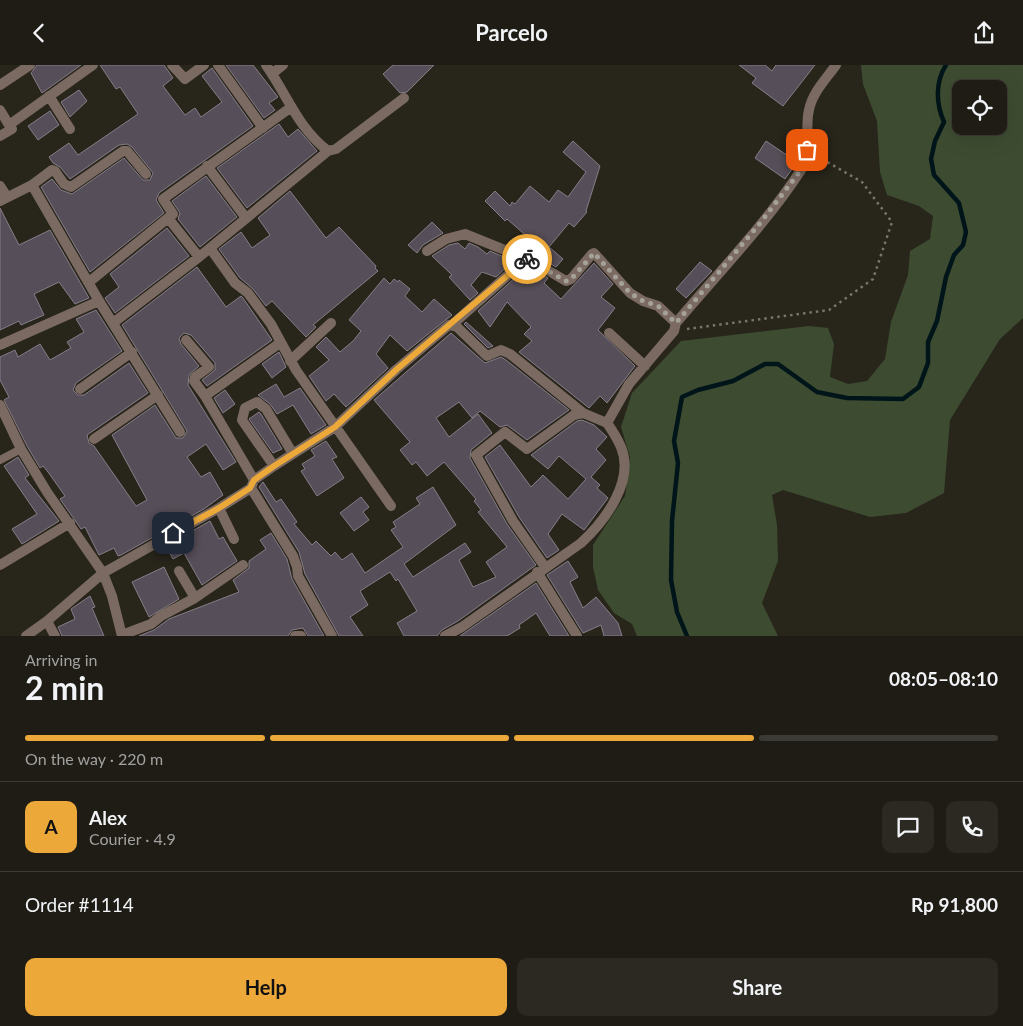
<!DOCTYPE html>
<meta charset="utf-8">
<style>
:root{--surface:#1e1c14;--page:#2b2922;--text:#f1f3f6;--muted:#a1a1a0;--line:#3c3a34;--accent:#eca93a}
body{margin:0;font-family:Lato,sans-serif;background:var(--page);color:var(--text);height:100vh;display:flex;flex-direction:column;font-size:19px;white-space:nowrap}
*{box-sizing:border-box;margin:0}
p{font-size:16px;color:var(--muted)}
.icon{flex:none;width:28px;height:28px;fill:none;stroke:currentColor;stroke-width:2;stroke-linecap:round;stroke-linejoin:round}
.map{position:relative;height:571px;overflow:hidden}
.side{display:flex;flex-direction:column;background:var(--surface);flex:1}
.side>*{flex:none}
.buttons{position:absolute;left:952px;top:15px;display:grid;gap:10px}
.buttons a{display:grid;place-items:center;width:55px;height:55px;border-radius:10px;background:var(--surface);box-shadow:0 5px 20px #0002,0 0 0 1px var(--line);font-size:25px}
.pin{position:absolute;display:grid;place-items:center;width:42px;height:42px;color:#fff;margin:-21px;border-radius:10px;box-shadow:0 2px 8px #0006}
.courier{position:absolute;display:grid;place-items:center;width:50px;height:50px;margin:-25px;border:4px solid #eca93a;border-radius:50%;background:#fff;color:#222;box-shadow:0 1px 6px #0007}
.summary em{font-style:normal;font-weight:700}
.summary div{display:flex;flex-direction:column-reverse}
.summary{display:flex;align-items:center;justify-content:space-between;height:85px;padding:0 25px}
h1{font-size:32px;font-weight:700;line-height:38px}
.bar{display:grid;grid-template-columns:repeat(4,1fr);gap:8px 5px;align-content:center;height:60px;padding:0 25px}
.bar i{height:6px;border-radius:4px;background:var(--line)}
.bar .current{background:var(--accent)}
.bar p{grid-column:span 4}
.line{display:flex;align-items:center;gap:12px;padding:0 25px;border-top:1px solid var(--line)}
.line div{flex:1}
.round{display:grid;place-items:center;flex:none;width:52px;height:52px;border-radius:10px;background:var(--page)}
.button{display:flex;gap:10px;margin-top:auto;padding:10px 25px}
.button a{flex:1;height:58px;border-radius:10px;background:var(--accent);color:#111;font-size:20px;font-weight:700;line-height:58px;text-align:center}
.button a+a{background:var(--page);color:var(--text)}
header{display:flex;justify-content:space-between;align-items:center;height:65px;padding:0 25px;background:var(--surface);font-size:22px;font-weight:700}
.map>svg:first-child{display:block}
.green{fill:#3d4c31;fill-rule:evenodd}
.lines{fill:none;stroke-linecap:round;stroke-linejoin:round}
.stream{stroke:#001519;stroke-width:4.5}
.building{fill:#564e58;stroke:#867d88}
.path{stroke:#77756c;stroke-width:2.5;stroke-dasharray:2.5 4;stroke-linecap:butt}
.lane{stroke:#7a6a61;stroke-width:8}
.street{stroke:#7a6a61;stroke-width:10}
.done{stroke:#a5a29a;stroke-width:5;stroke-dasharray:0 9}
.route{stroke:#eca93a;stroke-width:6}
</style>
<header><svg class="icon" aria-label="back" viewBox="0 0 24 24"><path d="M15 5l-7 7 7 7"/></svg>Parcelo<svg class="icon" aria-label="share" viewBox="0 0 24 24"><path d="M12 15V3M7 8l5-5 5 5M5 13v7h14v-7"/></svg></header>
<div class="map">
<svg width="1023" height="571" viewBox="0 0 1023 571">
<rect width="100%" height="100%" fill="#28251b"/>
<path class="green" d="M 861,0 L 1023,0 L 1023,253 L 1000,274 L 950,355 L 944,428 L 906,448 L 870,452 L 783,425 L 772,430 L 777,460 L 778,496 L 762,538 L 778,571 L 637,571 L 632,559 L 614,548 L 598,525 L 593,502 L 593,480 L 625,431 L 630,392 L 621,362 L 632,328 L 681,276 L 809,261 L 828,263 L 834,279 L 830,312 L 848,319 L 867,316 L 885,294 L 891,257 L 908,210 L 910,186 L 930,174 L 933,151 L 919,141 L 887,130 L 880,107 L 877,56 L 863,19 ZM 961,24 L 999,24 L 999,61 L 961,61 Z"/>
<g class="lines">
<path class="stream" d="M 687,571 L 677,547 L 671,515 L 672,456 L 678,398 L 674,376 L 682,332 L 698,325 L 733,316 L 765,299 L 778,299 L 817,327 L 847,333 L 903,334 L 919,322 L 928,298 L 928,277 L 937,256 L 946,212 L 954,190 L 963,180 L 966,167 L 959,138 L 934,110 L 931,94 L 935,76 L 944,57 C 936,39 935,17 946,0"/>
</g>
<path class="building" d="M 37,0 L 81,0 L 42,28 L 31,8 Z
M 100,0 L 164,0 L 173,13 L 163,21 L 185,50 L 195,43 L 201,52 L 222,37 L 202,11 L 212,3 L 253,61 L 159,128 L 156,135 L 164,148 L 90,207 L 41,122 L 52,114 L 61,125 L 72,129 L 124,93 L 143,115 L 150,115 L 153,108 L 132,82 L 127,79 L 119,80 L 70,114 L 60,102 L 53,98 L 49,92 L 69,78 L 78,90 L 138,49 L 120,22 L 116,24 Z
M 226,0 L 253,0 L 278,32 L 269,38 L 275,45 L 264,53 Z
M 393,0 L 434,0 L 407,27 L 400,28 L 383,9 Z
M 739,0 L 765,0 L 772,6 L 776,0 L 815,0 L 783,41 L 752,18 L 756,13 Z
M 79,25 L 87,36 L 70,52 L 61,37 Z
M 50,46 L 59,60 L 38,75 L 28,61 Z
M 279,59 L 288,72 L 298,64 L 317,86 L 247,143 L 217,103 Z
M 573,76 L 600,101 L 586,146 L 587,147 L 574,162 L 569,158 L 549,182 L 563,194 L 556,202 L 539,192 L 544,186 L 507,154 L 505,156 L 485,136 L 495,126 L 510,141 L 512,137 L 515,139 L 530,121 L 549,137 L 558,125 L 568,132 L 586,107 L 563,87 Z
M 766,76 L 797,97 L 785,114 L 755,93 Z
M 206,111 L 237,152 L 200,182 L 178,154 L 180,148 L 172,136 Z
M 290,126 L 326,173 L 339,162 L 376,201 L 375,203 L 378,206 L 313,260 L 316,262 L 306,272 L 272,236 L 266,241 L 253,224 L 240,213 L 219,184 L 241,167 L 252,183 L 270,170 L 258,153 Z
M 0,143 L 19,180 L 50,165 L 89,233 L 75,239 L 59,217 L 34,229 L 44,250 L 21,260 L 19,256 L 0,265 Z
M 432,157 L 443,168 L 423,180 L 417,188 L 408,180 Z
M 167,163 L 189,191 L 115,248 L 105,233 L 119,222 L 110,209 Z
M 458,178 L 465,184 L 469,178 L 478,182 L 487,189 L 490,186 L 513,196 L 496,212 L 482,207 L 471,220 L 478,228 L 470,235 L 449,212 L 452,210 L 432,191 L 449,180 Z
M 700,197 L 712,206 L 686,233 L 676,224 Z
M 594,198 L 613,219 L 601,232 L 615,243 L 598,265 L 635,301 L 607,338 L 600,331 L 589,343 L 519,287 L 532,276 L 524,269 L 531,262 L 507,237 L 490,262 L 478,246 L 527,202 L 548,213 L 544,218 L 561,234 Z
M 197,202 L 226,242 L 241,231 L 243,233 L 272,275 L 207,321 L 202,315 L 215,305 L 215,298 L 191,270 L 184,268 L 179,273 L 181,279 L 199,301 L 189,310 L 188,320 L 236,397 L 223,405 L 206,379 L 187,392 L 201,412 L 210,407 L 223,430 L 204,444 L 121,490 L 118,491 L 114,483 L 99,490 L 85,462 L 81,464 L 60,434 L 65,431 L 48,407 L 43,401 L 40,403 L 27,381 L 4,335 L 9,332 L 0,315 L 0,292 L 15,285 L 18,292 L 40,279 L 50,295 L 71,283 L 67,277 L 84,267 L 76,254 L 96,245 L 122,286 L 76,318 L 73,325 L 78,330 L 84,330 L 129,298 L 148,328 L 87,370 L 89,378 L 94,381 L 136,441 L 147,435 L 112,370 L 155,340 L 176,373 L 183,373 L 187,366 L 122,260 Z
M 384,213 L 390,219 L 394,214 L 398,217 L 399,215 L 410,224 L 405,231 L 422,247 L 434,234 L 452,250 L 407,286 L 390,270 L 376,289 L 388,303 L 346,342 L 334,329 L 326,336 L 309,311 L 329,295 L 316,282 L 326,272 L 340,287 L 353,276 L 361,266 L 349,255 Z
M 466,257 L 493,281 L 488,283 L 464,259 Z
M 451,268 L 485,298 L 501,292 L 506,295 L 569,345 L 527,375 L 507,360 L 500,362 L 480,346 L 472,353 L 459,337 L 436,353 L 449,372 L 478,349 L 492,368 L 471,385 L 470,393 L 507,459 L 536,500 L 458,556 L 442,565 L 437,571 L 404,571 L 397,558 L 417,546 L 398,514 L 396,516 L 390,507 L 360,526 L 368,540 L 350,552 L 363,571 L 339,571 L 305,509 L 299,487 L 259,422 L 263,417 L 276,437 L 281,434 L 297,457 L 294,459 L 312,480 L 316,476 L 331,491 L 335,487 L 342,495 L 352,488 L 365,508 L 403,482 L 391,465 L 396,462 L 393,457 L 420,439 L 416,433 L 433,422 L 456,460 L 404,499 L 413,512 L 465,478 L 471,487 L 459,495 L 473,522 L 496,512 L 486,497 L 507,482 L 478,447 L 481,445 L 474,436 L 476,434 L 444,397 L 427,411 L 416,397 L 412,400 L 400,385 L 410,377 L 374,335 Z
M 279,287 L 286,302 L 272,313 L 262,299 Z
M 276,319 L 284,332 L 300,323 L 326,360 L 311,369 L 293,340 L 277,349 L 270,339 L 258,330 Z
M 225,325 L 235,339 L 223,348 L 214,333 Z
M 259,347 L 261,349 L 282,384 L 273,388 L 249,354 Z
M 582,355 L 594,360 L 607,372 L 596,384 L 606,395 L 591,412 L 600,420 L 597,423 L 608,433 L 584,465 L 562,449 L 548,469 L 559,485 L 547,493 L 519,452 L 485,392 L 500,380 L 531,422 L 543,410 L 568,434 L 586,414 L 559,391 L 548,404 L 531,390 L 577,356 Z
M 326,376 L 337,392 L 332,394 L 344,413 L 317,431 L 301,406 L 305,404 L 302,399 L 315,391 L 311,385 Z
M 18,392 L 29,410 L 25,413 L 59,456 L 22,479 L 12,464 L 37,449 L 4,401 Z
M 361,432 L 369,442 L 363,447 L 369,455 L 354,466 L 340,448 Z
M 210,456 L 219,474 L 223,472 L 237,496 L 202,520 L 184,488 L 173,494 L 166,481 Z
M 271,468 L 287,494 L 292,514 L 324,571 L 308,571 L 303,563 L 292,565 L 288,571 L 139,571 L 154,565 L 169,554 L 239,527 L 233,515 L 249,503 L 249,496 L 266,484 L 260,475 Z
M 568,496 L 578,512 L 570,517 L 583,543 L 596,532 L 618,558 L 622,571 L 604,571 L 601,560 L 583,568 L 547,510 Z
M 164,502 L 179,534 L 149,552 L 132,517 Z
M 536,518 L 569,571 L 550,571 L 536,548 L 519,560 L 520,563 L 507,571 L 460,571 Z
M 90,531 L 95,542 L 92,543 L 104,571 L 62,571 L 58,562 L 75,554 L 71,544 Z"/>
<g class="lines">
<path class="path" d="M 687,264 L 829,245 L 873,214 L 892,157 L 862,117 L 817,91"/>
<path class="lane" d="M 0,395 L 21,384"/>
<path class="street" d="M 172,0 L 185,14 L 204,0
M 218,0 L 263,63
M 266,0 C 288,31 297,62 328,86 L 336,84 L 404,33
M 272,9 L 283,0
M 0,20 L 30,0
M 49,31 L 70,64
M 0,45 L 9,60
M 0,71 L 12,64 L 9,60 L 93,0
M 207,101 L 246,153
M 32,120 L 99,236 L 180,367
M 0,121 L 7,132
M 0,136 L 32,120 L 52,105 L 55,106 L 64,119 L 71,122 L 123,86 L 127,86 L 146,109
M 168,153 L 199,192 L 210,183 L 235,218 L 248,228 L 271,259 L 296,305 L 391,441
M 210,183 L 328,86
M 427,186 L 446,174 L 465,169 L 532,196 L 566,216 L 571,214 L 592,189 L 594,188 L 630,228 L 643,236 L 658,241 L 676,258
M 89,217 L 173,149 L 163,134 L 290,43
M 113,258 L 199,192
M 453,259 L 526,194
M 609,268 L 645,301
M 186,275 L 209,302 L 195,312 L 194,316 L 205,331 L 280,278
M 0,280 L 99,236
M 290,296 L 331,258
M 80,324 L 132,287
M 205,331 L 254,415
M 0,340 L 21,384 L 47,427 L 103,508 L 112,531 L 122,571
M 94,374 L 158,330
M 274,401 L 242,355 L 245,343 L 257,337 L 266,344 L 293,389
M 251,423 L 293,491 L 297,502 L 298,511 L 332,571
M 219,443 L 234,474
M 0,500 L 70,458
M 545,502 L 513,456 L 476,390 L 505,367 L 527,384 L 574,350 L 583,348 L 607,358
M 537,507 L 577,571
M 195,533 L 243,500
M 47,556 L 103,508 L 219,443 L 251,423 L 254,415 L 274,401 L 335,362 L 397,304 L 449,260 L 457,262 L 487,291 L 501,285 L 510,289 L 583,348
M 122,570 L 151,559 L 161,551 L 195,533 L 179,506
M 26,571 L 47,556 L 55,571
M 295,571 L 301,571
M 445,571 L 462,562 L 581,478 C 605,456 635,416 621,382 C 617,373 612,365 607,358 L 629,319 L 674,266 L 676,258 C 718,208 766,159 801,105 C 813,87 804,65 809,45 C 812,28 826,14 836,0"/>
</g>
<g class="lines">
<path class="done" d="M 527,194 L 566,216 L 571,214 L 594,188 L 630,228 L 643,236 L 658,241 L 676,258 L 761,157 L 801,105 L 807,94 L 807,85"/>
<path class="route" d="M 173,468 L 219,443 L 250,423 L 254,415 L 274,401 L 335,362 L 397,304 L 527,194"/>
</g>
</svg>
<div class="buttons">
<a><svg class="icon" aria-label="locate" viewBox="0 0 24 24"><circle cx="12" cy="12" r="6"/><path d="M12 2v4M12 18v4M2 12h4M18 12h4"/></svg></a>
</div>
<div class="pin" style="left:807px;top:85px;background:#ea580c"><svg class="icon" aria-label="bag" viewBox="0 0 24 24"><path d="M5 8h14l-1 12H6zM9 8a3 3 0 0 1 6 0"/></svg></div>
<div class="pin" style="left:173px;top:468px;background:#1f2937"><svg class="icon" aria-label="home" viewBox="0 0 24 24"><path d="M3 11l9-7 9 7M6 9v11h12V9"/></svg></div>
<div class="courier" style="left:527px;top:194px"><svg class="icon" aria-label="bike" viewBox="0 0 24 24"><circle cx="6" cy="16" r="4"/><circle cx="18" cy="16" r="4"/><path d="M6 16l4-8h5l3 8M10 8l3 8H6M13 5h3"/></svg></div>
</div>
<section class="side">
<div class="summary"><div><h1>2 min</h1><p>Arriving in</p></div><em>08:05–08:10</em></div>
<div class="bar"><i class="current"></i><i class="current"></i><i class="current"></i><i></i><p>On the way · 220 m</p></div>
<div class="line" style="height:90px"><b class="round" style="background:var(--accent);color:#111">A</b><div><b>Alex</b><p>Courier · 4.9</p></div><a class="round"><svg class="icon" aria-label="chat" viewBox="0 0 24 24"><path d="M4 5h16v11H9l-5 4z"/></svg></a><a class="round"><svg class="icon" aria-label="phone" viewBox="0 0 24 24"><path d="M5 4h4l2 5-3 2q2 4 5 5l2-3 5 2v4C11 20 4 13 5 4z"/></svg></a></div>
<div class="line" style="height:65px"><div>Order #1114</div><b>Rp 91,800</b></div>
<div class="button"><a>Help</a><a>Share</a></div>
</section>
